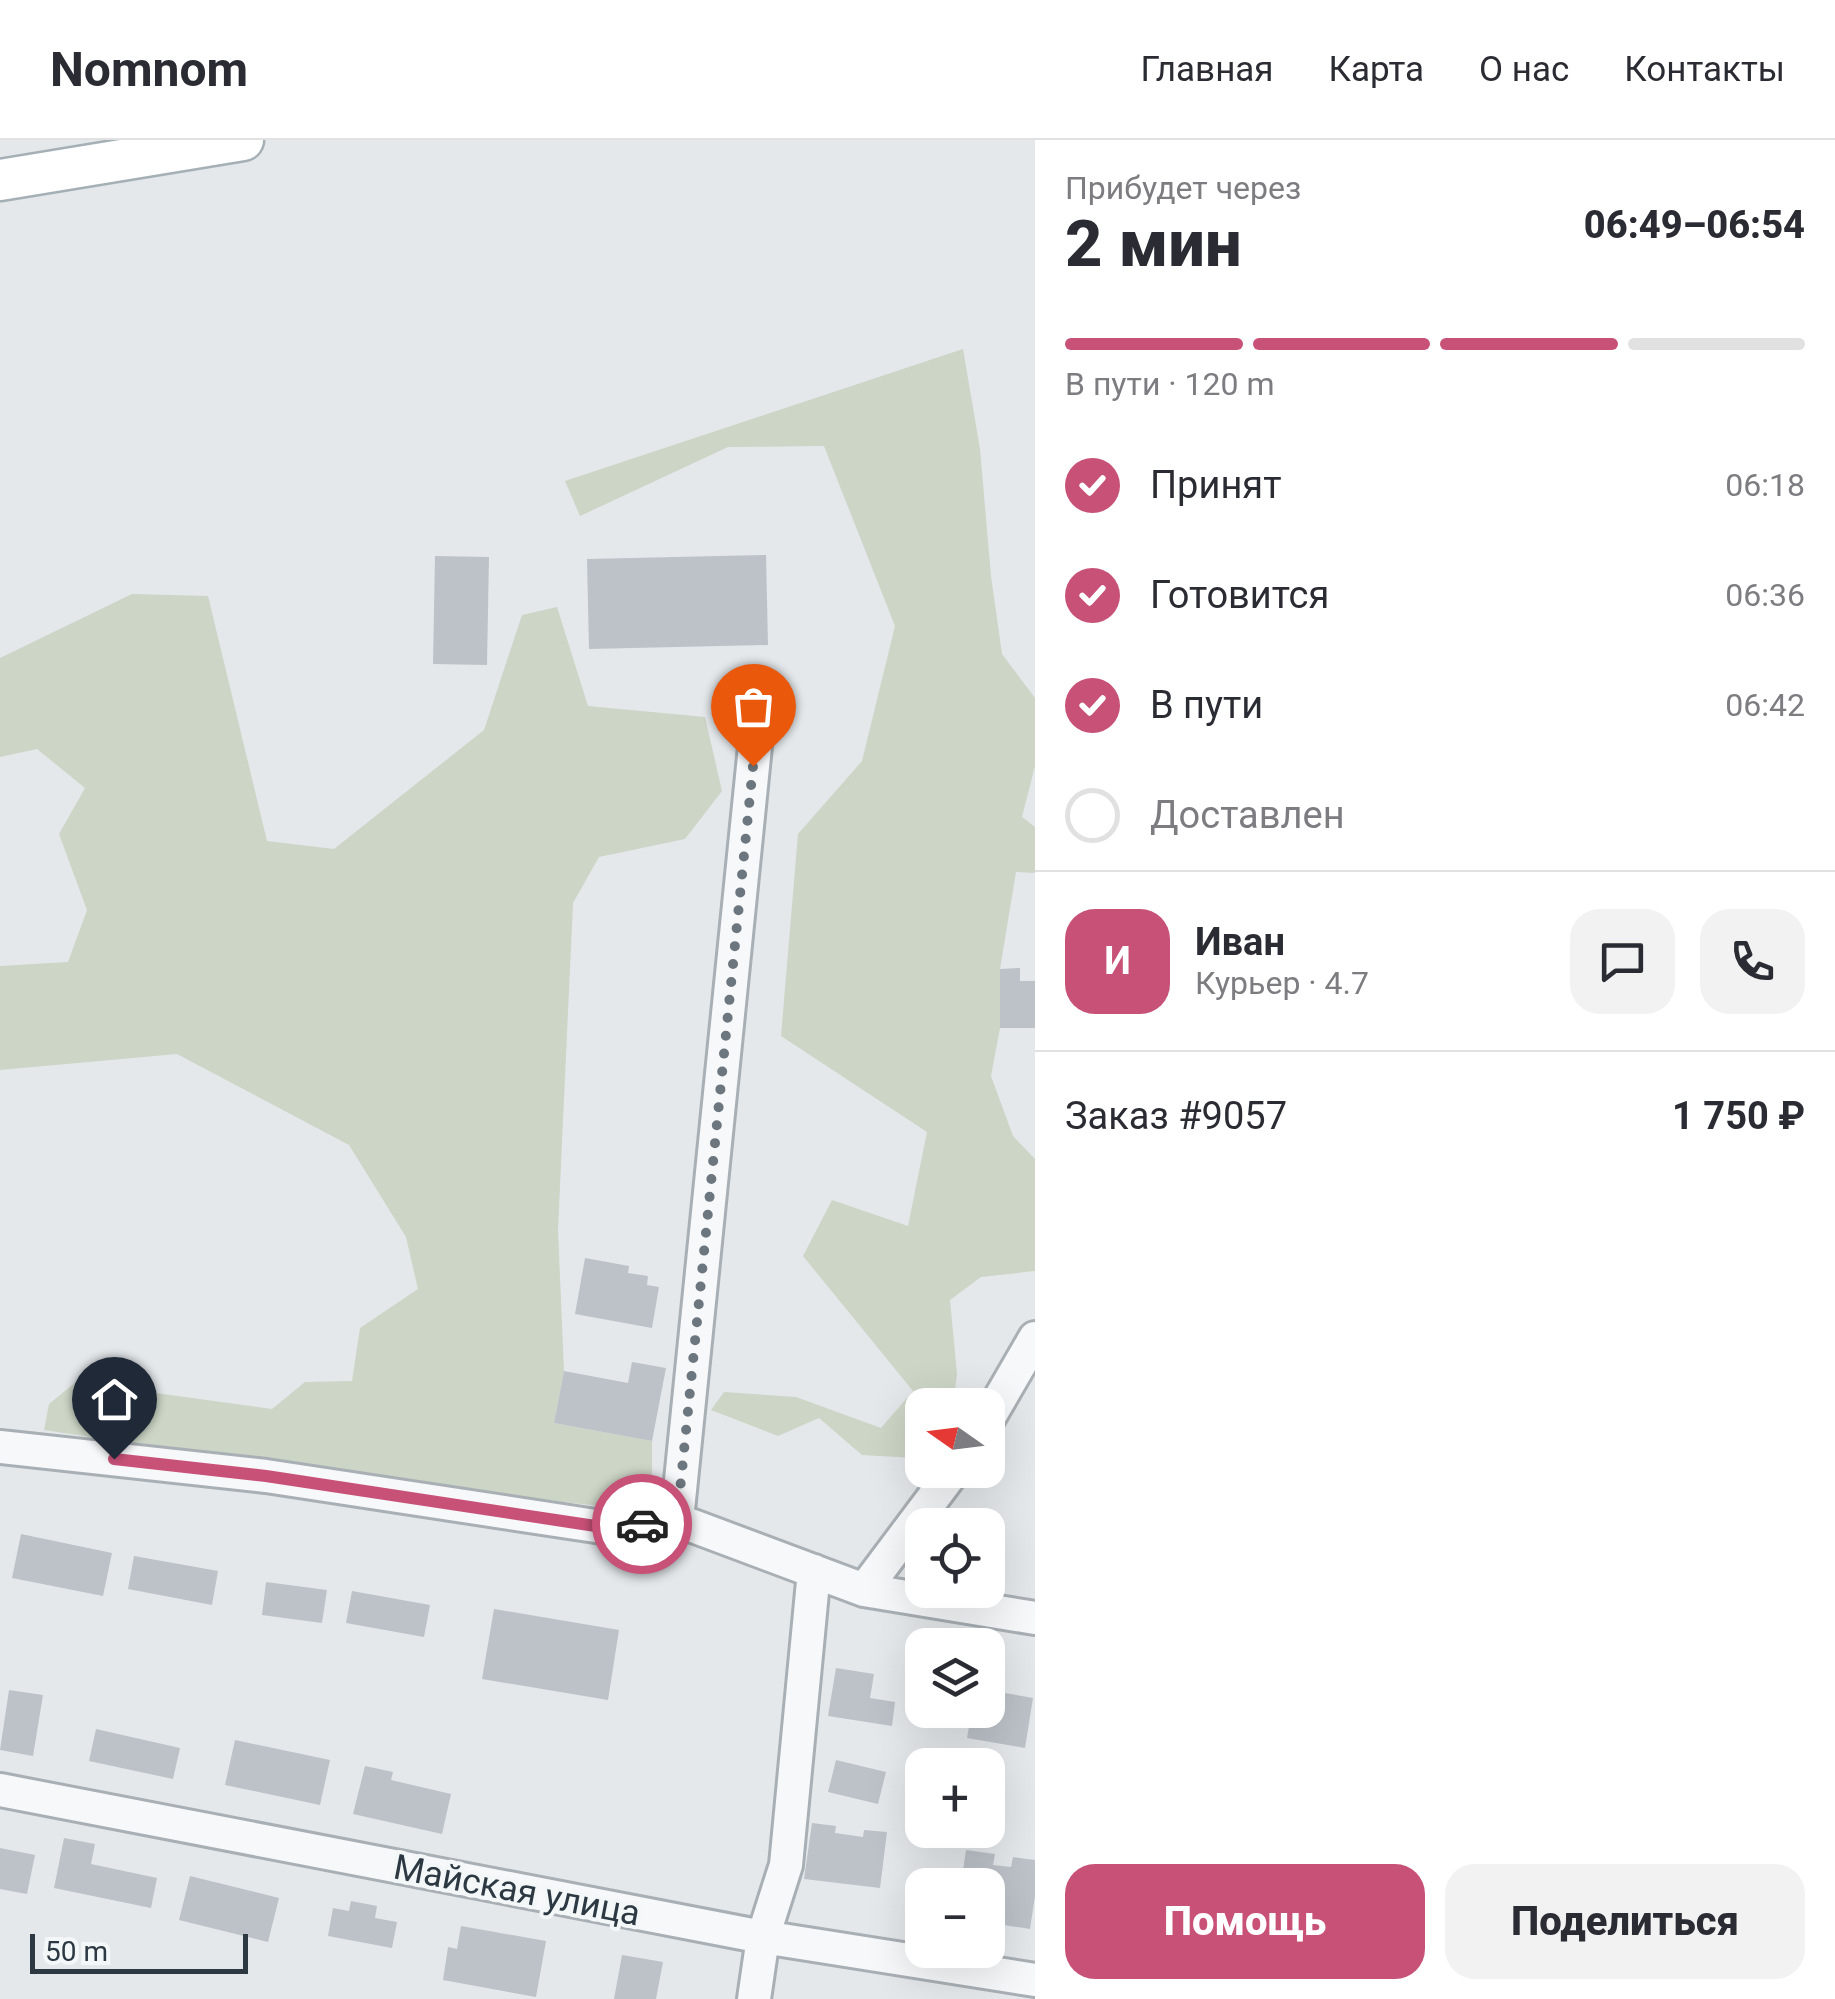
<!DOCTYPE html>
<html lang="ru">
<meta charset="utf-8">
<style>
:root{--surface:#fff;--page:#f2f2f3;--text:#2b2b33;--muted:#7c7c81;--line:#e1e1e2;--accent:#c85178}
body{margin:0;font-family:Roboto,sans-serif;background:var(--page);color:var(--text);height:100vh;display:flex;flex-direction:column;font-size:38px;white-space:nowrap}
*{box-sizing:border-box;margin:0}
p{font-size:32px;color:var(--muted)}
.icon{flex:none;width:55px;height:55px;fill:none;stroke:currentColor;stroke-width:2;stroke-linecap:round;stroke-linejoin:round}
.map{position:relative;flex:1;overflow:hidden}
.sheet{display:flex;flex-direction:column;background:var(--surface);width:800px}
.sheet>*{flex:none}
.needle{width:65px;rotate:284deg}
.tools{position:absolute;left:905px;top:1248px;display:grid;gap:20px}
.tools a{display:grid;place-items:center;width:100px;height:100px;border-radius:20px;background:var(--surface);box-shadow:0 10px 40px #0002;font-size:50px}
.scale{position:absolute;left:30px;bottom:25px;width:218px;box-sizing:border-box;padding-left:10px;border:5px solid #2c3943;border-top:0;font-size:28px;line-height:35px;white-space:nowrap;color:#2c3943;-webkit-text-stroke:8px #f4f7f8;paint-order:stroke}
.pin{position:absolute;display:grid;place-items:center;width:85px;height:85px;color:#fff;margin:-102px -42px;border-radius:50% 50% 50% 0;rotate:-45deg;box-shadow:0 0 10px #0007}
.pin .icon{rotate:45deg}
.courier{position:absolute;display:grid;place-items:center;width:100px;height:100px;margin:-50px;border:8px solid #c85178;border-radius:50%;background:#fff;color:#222;box-shadow:0 2px 12px #0007}
.head em{font-style:normal;font-weight:800}
.head div{display:flex;flex-direction:column-reverse}
.head{display:flex;align-items:center;justify-content:space-between;height:170px;padding:0 30px}
h1{font-size:65px;font-weight:800;line-height:75px}
.bar{display:grid;grid-template-columns:repeat(4,1fr);gap:15px 10px;align-content:center;height:120px;padding:0 30px}
.bar i{height:12px;border-radius:8px;background:var(--line)}
.bar .on{background:var(--accent)}
.bar p{grid-column:span 4}
.line{display:flex;align-items:center;gap:25px;padding:0 30px;border-top:2px solid var(--line)}
.line div{flex:1}
.round{display:grid;place-items:center;flex:none;width:105px;height:105px;border-radius:30px;background:var(--page)}
ol{padding:0 30px;list-style:none}
li{display:flex;align-items:center;gap:30px;height:110px}
li p{margin-inline-start:auto}
li .icon{padding:10px;border-radius:50%;background:var(--accent);color:#fff;stroke-width:4}
li:last-child{color:var(--muted)}
li i{width:55px;height:55px;border:5px solid var(--line);border-radius:50%}
.action{display:flex;gap:20px;margin-top:auto;padding:20px 30px}
.action a{flex:1;height:115px;border-radius:30px;background:var(--accent);color:#fff;font-size:40px;font-weight:800;line-height:115px;text-align:center}
.action a+a{background:var(--page);color:var(--text)}
header{display:flex;align-items:center;gap:60px;box-sizing:border-box;height:140px;padding:0 50px;background:var(--surface);border-bottom:2px solid var(--line)}
header strong{font-size:48px}
nav{display:flex;gap:55px;margin-inline-start:auto;font-size:35px}
main{display:flex;flex:1;min-height:0}
.map>svg:first-child{display:block}
.green{fill:#ccd5c6}
.building{fill:#bcc2c8}
.lines{fill:none;stroke-linecap:round;stroke-linejoin:round}
.minor-casing{stroke:#a9b0b5;stroke-width:38}
.major-casing{stroke:#a4afb6;stroke-width:45}
.minor{stroke:#f7f8fa;stroke-width:32}
.major{stroke:#fff;stroke-width:40}
.done{stroke:#6c767e;stroke-width:10;stroke-dasharray:0 18}
.route{stroke:#c85178;stroke-width:12}
.labels{text-anchor:middle;stroke-width:8;stroke-linejoin:round;paint-order:stroke}
.street-label{font-size:35px;fill:#2c3943;stroke:#f4f7f8}
</style>
<header>
<strong>Nomnom</strong>
<nav><a>Главная</a><a>Карта</a><a>О нас</a><a>Контакты</a></nav>
</header>
<main>
<div class="map">
<svg width="1035" height="1859" viewBox="0 0 1035 1859">
<rect width="100%" height="100%" fill="#e4e8eb"/>
<path class="green" d="M 963,209 L 980,309 L 991,436 L 1002,514 L 1035,558 L 1035,626 L 1022,677 L 1035,687 L 1035,733 L 1016,732 L 1000,829 L 1000,888 L 991,936 L 1013,996 L 1035,1019 L 1035,1131 L 981,1137 L 950,1160 L 957,1234 L 953,1265 L 922,1265 L 922,1312 L 915,1318 L 862,1315 L 819,1278 L 778,1296 L 711,1270 L 724,1252 L 796,1257 L 881,1288 L 913,1251 L 803,1116 L 832,1060 L 908,1086 L 927,992 L 781,896 L 798,694 L 862,621 L 895,486 L 824,306 L 728,307 L 580,376 L 565,341 Z
M 132,454 L 208,456 L 267,701 L 334,709 L 484,590 L 522,475 L 557,467 L 588,566 L 705,577 L 722,651 L 685,699 L 599,717 L 573,763 L 558,1090 L 564,1231 L 554,1283 L 652,1301 L 652,1350 L 620,1368 L 425,1348 L 44,1290 L 49,1264 L 76,1242 L 272,1269 L 305,1242 L 352,1241 L 360,1188 L 418,1149 L 406,1097 L 349,1005 L 177,914 L 0,930 L 0,826 L 68,822 L 87,770 L 59,694 L 85,648 L 37,609 L 0,617 L 0,518 Z"/>
<path class="building" d="M 766,415 L 768,505 L 589,509 L 587,419 Z
M 435,416 L 489,417 L 487,525 L 433,524 Z
M 1020,828 L 1020,841 L 1035,841 L 1035,888 L 1000,888 L 1000,829 Z
M 585,1118 L 629,1126 L 628,1133 L 648,1136 L 647,1145 L 659,1147 L 652,1188 L 575,1174 Z
M 632,1222 L 666,1228 L 652,1301 L 554,1283 L 564,1231 L 628,1243 Z
M 21,1394 L 112,1413 L 103,1456 L 12,1438 Z
M 134,1416 L 218,1431 L 212,1465 L 128,1449 Z
M 266,1442 L 327,1450 L 322,1483 L 262,1475 Z
M 352,1451 L 430,1465 L 424,1497 L 346,1483 Z
M 494,1469 L 619,1490 L 608,1560 L 482,1539 Z
M 836,1528 L 874,1534 L 870,1558 L 895,1562 L 892,1586 L 828,1576 Z
M 9,1550 L 43,1555 L 33,1616 L 0,1610 Z
M 988,1550 L 1033,1558 L 1025,1608 L 967,1598 L 972,1570 L 988,1570 Z
M 96,1589 L 180,1608 L 173,1639 L 89,1621 Z
M 235,1600 L 330,1620 L 320,1665 L 225,1645 Z
M 836,1620 L 886,1632 L 878,1664 L 828,1652 Z
M 365,1626 L 393,1632 L 391,1640 L 451,1654 L 442,1694 L 353,1674 Z
M 812,1683 L 836,1686 L 835,1693 L 863,1697 L 864,1690 L 887,1692 L 880,1748 L 804,1739 Z
M 64,1698 L 95,1704 L 91,1724 L 157,1738 L 151,1768 L 54,1748 Z
M 0,1708 L 35,1715 L 27,1754 L 0,1749 Z
M 966,1710 L 995,1714 L 993,1725 L 1011,1727 L 1013,1717 L 1035,1720 L 1035,1756 L 1030,1789 L 1004,1785 L 1005,1777 L 988,1775 L 988,1745 L 961,1745 Z
M 190,1736 L 279,1758 L 268,1802 L 179,1780 Z
M 351,1761 L 377,1766 L 375,1778 L 397,1782 L 392,1808 L 328,1796 L 333,1768 L 349,1771 Z
M 461,1786 L 546,1801 L 536,1857 L 443,1840 L 448,1807 L 457,1809 Z
M 622,1815 L 663,1822 L 656,1859 L 614,1859 Z"/>
<g class="lines">
<defs>
<path id="minor" d="M 988,1279 L 1035,1198
M 0,1307 L 266,1336 L 602,1387 L 677,1380 L 864,1450 L 1035,1478
M 677,1380 L 761,547
M 864,1450 L 954,1330
M 0,1650 L 763,1797 L 1035,1840
M 754,1859 L 763,1797 L 786,1725 L 814,1431"/>
<path id="major" d="M 0,40 L 243,0"/>
</defs>
<use href="#minor" class="minor-casing"/>
<use href="#major" class="major-casing"/>
<use href="#minor" class="minor"/>
<use href="#major" class="major"/>
</g>
<g class="lines">
<path class="done" d="M 642,1384 L 677,1380 L 753,626"/>
<path class="route" d="M 114,1319 L 266,1336 L 602,1387 L 642,1384"/>
</g>
<g class="labels">
<g class="street-label">
<text transform="translate(517 1750) rotate(11)" y="12">Майская улица</text>
</g>
</g>
</svg>
<div class="tools">
<a><svg class="needle" viewBox="-14 -14 28 28"><path d="M0-13l5 13h-10z" fill="#e53935"/><path d="M0 13l5-13h-10z" fill="#7c7c81"/></svg></a>
<a><svg class="icon" aria-label="locate" viewBox="0 0 24 24"><circle cx="12" cy="12" r="6"/><path d="M12 2v4M12 18v4M2 12h4M18 12h4"/></svg></a>
<a><svg class="icon" aria-label="layers" viewBox="0 0 24 24"><path d="M12 4l9 5-9 5-9-5zM3 14l9 5 9-5"/></svg></a>
<a>+</a>
<a>−</a>
</div>
<div class="scale">50 m</div>
<div class="pin" style="left:753px;top:626px;background:#ea580c"><svg class="icon" aria-label="bag" viewBox="0 0 24 24"><path d="M5 8h14l-1 12H6zM9 8a3 3 0 0 1 6 0"/></svg></div>
<div class="pin" style="left:114px;top:1319px;background:#1f2937"><svg class="icon" aria-label="home" viewBox="0 0 24 24"><path d="M3 11l9-7 9 7M6 9v11h12V9"/></svg></div>
<div class="courier" style="left:642px;top:1384px"><svg class="icon" aria-label="car" viewBox="0 0 24 24"><path d="M5 17H2v-5l4-1 3-4h7l3 4 3 1v5h-3M9 17h6M6 11h13"/><circle cx="7" cy="17" r="2"/><circle cx="17" cy="17" r="2"/></svg></div>
</div>
<section class="sheet">
<div class="head"><div><h1>2 мин</h1><p>Прибудет через</p></div><em>06:49–06:54</em></div>
<div class="bar"><i class="on"></i><i class="on"></i><i class="on"></i><i></i><p>В пути · 120 m</p></div>
<ol>
<li><svg class="icon" aria-label="check" viewBox="0 0 24 24"><path d="M5 12l5 5 9-10"/></svg>Принят<p>06:18</p></li>
<li><svg class="icon" aria-label="check" viewBox="0 0 24 24"><path d="M5 12l5 5 9-10"/></svg>Готовится<p>06:36</p></li>
<li><svg class="icon" aria-label="check" viewBox="0 0 24 24"><path d="M5 12l5 5 9-10"/></svg>В пути<p>06:42</p></li>
<li><i></i>Доставлен</li>
</ol>
<div class="line" style="height:180px"><b class="round" style="background:var(--accent);color:#fff">И</b><div><b>Иван</b><p>Курьер · 4.7</p></div><a class="round"><svg class="icon" aria-label="chat" viewBox="0 0 24 24"><path d="M4 5h16v11H9l-5 4z"/></svg></a><a class="round"><svg class="icon" aria-label="phone" viewBox="0 0 24 24"><path d="M5 4h4l2 5-3 2q2 4 5 5l2-3 5 2v4C11 20 4 13 5 4z"/></svg></a></div>
<div class="line" style="height:130px"><div>Заказ #9057</div><b>1 750 ₽</b></div>
<div class="action"><a>Помощь</a><a>Поделиться</a></div>
</section>
</main>
